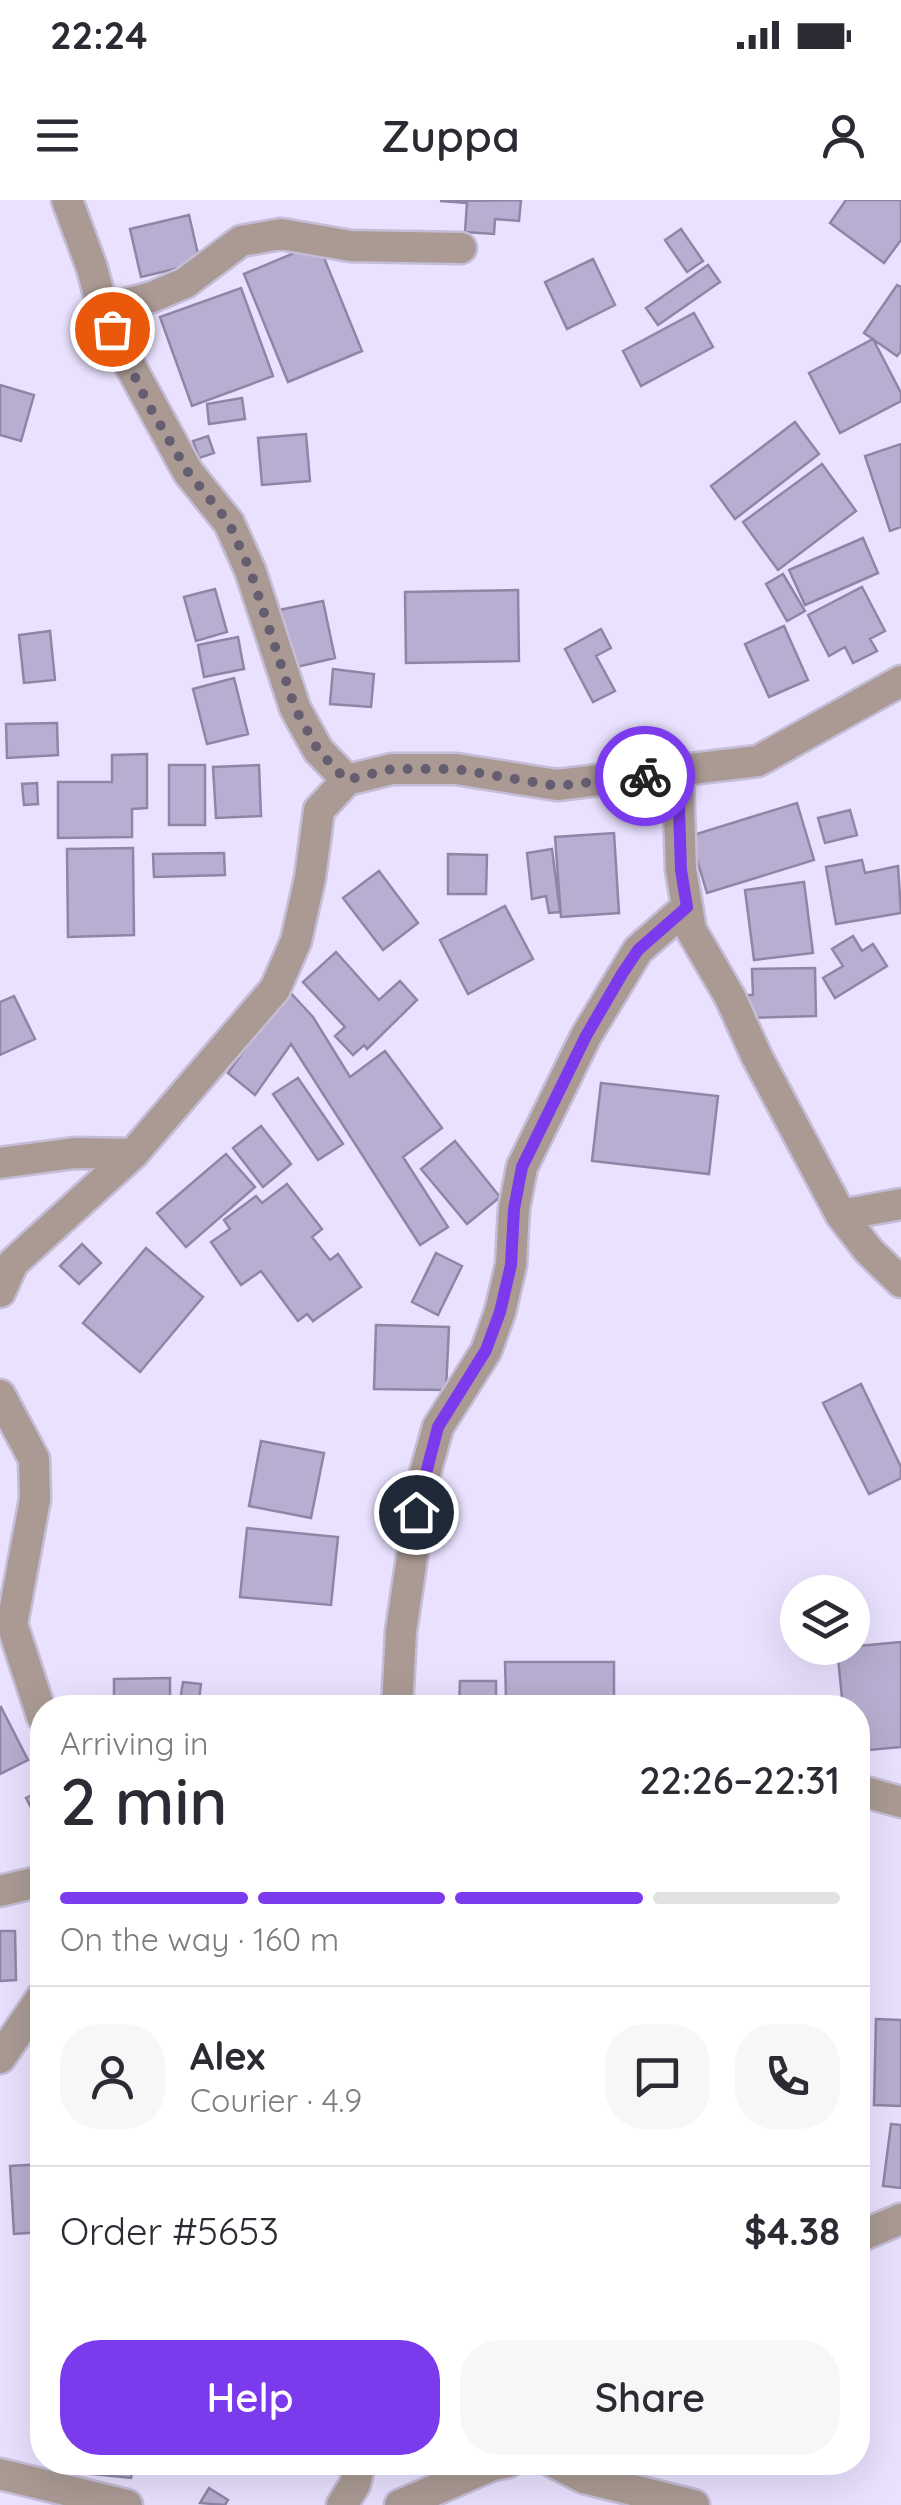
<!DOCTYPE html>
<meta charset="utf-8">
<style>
:root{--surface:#fff;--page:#f7f7f7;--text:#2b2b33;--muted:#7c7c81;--line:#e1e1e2;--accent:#7c3aed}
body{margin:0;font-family:Quicksand,sans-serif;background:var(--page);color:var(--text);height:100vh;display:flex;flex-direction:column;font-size:38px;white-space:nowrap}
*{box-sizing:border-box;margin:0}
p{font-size:32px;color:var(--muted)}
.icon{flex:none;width:55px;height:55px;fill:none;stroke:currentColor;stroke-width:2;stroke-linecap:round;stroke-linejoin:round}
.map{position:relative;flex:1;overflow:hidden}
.sheet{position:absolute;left:30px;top:1495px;width:840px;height:780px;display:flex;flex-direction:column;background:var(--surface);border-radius:40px;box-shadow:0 10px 40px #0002}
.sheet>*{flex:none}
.tools{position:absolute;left:780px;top:1375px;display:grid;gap:20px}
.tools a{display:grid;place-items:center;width:90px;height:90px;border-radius:50%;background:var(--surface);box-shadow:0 10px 40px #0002;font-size:50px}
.pin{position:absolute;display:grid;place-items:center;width:85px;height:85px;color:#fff;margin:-42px;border:5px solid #fff;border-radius:50%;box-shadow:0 2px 10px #0007}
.courier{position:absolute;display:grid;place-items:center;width:100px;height:100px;margin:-50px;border:8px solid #7c3aed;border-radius:50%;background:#fff;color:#222;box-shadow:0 2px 12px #0007}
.summary em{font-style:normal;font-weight:600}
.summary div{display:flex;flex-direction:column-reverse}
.summary{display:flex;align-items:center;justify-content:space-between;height:170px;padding:0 30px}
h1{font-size:65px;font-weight:600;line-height:75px}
.bar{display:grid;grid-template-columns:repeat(4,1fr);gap:15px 10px;align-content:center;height:120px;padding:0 30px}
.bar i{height:12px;border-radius:8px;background:var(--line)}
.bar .selected{background:var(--accent)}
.bar p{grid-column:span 4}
.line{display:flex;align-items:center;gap:25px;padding:0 30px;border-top:2px solid var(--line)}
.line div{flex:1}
.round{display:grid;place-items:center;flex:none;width:105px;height:105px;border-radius:40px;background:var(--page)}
.button{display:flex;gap:20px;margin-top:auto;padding:20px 30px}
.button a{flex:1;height:115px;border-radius:40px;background:var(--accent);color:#fff;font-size:40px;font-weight:600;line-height:115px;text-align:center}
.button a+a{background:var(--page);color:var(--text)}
.status{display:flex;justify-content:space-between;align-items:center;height:70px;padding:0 50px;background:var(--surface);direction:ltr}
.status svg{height:28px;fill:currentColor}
header{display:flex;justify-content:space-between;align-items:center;height:130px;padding:0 30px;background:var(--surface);font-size:45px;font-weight:600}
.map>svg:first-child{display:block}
.building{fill:#b8aed1;stroke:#8f86a7;stroke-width:2.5}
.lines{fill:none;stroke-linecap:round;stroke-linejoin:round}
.minor-casing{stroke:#c4bdd7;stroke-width:35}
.minor{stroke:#ab9a94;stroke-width:30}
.done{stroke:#645e70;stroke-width:10;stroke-dasharray:0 18}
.route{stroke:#7c3aed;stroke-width:12}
</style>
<div class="status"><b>22:24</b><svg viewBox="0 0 49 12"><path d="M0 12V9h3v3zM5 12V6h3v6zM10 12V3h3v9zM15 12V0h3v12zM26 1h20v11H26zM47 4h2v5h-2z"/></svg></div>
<header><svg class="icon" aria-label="menu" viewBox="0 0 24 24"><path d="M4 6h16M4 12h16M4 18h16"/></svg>Zuppa<svg class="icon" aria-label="person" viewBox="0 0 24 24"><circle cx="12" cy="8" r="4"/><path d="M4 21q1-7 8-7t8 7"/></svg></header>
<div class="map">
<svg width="901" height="2305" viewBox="0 0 901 2305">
<rect width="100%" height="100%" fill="#e9e1fe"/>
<path class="building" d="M 521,0 L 519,21 L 495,19 L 494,34 L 465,32 L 467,3 L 440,1 Z
M 846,0 L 901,0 L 901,40 L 884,63 L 830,23 Z
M 189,15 L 200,63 L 141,77 L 130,29 Z
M 681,29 L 703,61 L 687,72 L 665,40 Z
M 318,43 L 362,151 L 288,182 L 244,74 Z
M 593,59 L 615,105 L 567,129 L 545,82 Z
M 708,65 L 720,82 L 658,125 L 646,108 Z
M 897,85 L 901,87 L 901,151 L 897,156 L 864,133 Z
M 241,88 L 273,176 L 192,206 L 160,117 Z
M 694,113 L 713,147 L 641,186 L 623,151 Z
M 873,139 L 901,193 L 901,201 L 840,233 L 809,173 Z
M 0,185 L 34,195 L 21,241 L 0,235 Z
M 242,198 L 245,219 L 209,224 L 207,204 Z
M 795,222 L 819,254 L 735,319 L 711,286 Z
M 306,234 L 310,281 L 262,285 L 258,238 Z
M 208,236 L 214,253 L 199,258 L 193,241 Z
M 901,244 L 901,327 L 890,331 L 865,256 Z
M 822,264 L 856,311 L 778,370 L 743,322 Z
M 863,338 L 878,373 L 805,405 L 789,370 Z
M 783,374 L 805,411 L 787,421 L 766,384 Z
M 862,387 L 885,431 L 870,439 L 877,451 L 853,463 L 845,447 L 829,456 L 808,415 Z
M 215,389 L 227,432 L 196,441 L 184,397 Z
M 518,390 L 519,461 L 406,463 L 405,392 Z
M 323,401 L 335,458 L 292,468 L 279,410 Z
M 784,426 L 808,480 L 769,497 L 745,444 Z
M 601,429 L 611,448 L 596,456 L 615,491 L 593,502 L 565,449 Z
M 50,431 L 55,480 L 24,483 L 19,435 Z
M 238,437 L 244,469 L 204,477 L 198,445 Z
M 333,469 L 374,474 L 371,507 L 330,504 Z
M 234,478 L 248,534 L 207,544 L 193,489 Z
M 57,523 L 58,555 L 7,558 L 6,524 Z
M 147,554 L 147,608 L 132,609 L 132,637 L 58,638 L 58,582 L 112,582 L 112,555 Z
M 169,565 L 205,565 L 205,625 L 169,625 Z
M 259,565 L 261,616 L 216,618 L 213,567 Z
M 37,583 L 38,604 L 24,605 L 22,584 Z
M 797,603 L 814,660 L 707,693 L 690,636 Z
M 850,610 L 857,635 L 825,643 L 818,618 Z
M 614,633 L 619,713 L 561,717 L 555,637 Z
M 133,648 L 134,735 L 68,737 L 67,649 Z
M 552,649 L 560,712 L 549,713 L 546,696 L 532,699 L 527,653 Z
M 224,653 L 225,675 L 154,677 L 153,654 Z
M 448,654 L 487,655 L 486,694 L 448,694 Z
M 862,660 L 865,673 L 898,666 L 901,713 L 836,724 L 826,667 Z
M 379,671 L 418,723 L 383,750 L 343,698 Z
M 804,682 L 813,753 L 754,760 L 745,690 Z
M 505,706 L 533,759 L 468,794 L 440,740 Z
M 853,736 L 862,751 L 873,744 L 887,766 L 835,798 L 823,778 L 843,766 L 832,749 Z
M 336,752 L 379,800 L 400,781 L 417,800 L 367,849 L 364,845 L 353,855 L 335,836 L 345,827 L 303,782 Z
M 815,768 L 816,816 L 749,818 L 748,795 L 753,795 L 752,769 Z
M 287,789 L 313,817 L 350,877 L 385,851 L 442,928 L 403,957 L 448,1027 L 420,1045 L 291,844 L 255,895 L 228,873 Z
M 14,796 L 35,839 L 0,855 L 0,802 Z
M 298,878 L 343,944 L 318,960 L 273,894 Z
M 601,883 L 718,896 L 709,974 L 592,961 Z
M 261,926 L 291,964 L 263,987 L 233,948 Z
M 455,941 L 500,997 L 467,1024 L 421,969 Z
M 226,954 L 255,987 L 186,1047 L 157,1013 Z
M 287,984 L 322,1029 L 312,1037 L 330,1060 L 338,1054 L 361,1087 L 313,1121 L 307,1114 L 298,1121 L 261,1071 L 241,1085 L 211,1042 L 230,1029 L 224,1020 L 256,996 L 262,1003 Z
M 82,1044 L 101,1063 L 79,1084 L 60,1066 Z
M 146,1048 L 203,1097 L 140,1172 L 83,1123 Z
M 436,1053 L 462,1066 L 438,1115 L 412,1102 Z
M 376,1125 L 449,1127 L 446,1190 L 374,1189 Z
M 861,1184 L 901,1267 L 901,1278 L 869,1294 L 823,1203 Z
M 261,1241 L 324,1253 L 311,1318 L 249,1306 Z
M 247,1328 L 338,1337 L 331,1405 L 240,1397 Z
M 901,1442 L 901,1547 L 858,1551 L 858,1508 L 843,1508 L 837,1448 Z
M 505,1462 L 614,1462 L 614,1508 L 576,1508 L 576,1498 L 506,1498 Z
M 170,1478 L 170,1506 L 114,1507 L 114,1479 Z
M 460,1481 L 496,1481 L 496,1508 L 459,1508 Z
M 183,1482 L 201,1484 L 198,1508 L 179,1507 Z
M 263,1499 L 263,1508 L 210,1508 L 210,1501 Z
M 1,1507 L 28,1560 L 0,1574 L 0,1508 Z
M 42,1590 L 42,1629 L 26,1598 Z
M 0,1731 L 15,1731 L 16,1780 L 0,1781 Z
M 876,1819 L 901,1820 L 901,1906 L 874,1905 Z
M 42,1849 L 42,1926 L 32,1851 Z
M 891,1924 L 901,1925 L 901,1988 L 883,1986 Z
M 42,1964 L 42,2032 L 14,2034 L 10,1966 Z
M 72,2262 L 133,2262 L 131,2278 L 71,2272 Z
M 209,2288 L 228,2300 L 225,2305 L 200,2303 Z"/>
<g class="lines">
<defs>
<path id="minor" d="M 67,0 L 92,68 L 103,110 L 121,149 L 188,272 L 229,323 L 250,370 L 295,508 L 318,550 L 347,580
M 103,110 L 152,97 L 185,83 L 241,41 L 281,34 L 351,46 L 461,48
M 680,572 L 678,578 L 681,670 L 691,730 L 730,797 L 757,857 L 841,1015 L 869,1051 L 901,1082
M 0,963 L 75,953 L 133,954
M 841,1015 L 901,1004
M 0,1092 L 13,1063 L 133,954 L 275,789 L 296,741 L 310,678 L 319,610 L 347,580 L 392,569 L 456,569 L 557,585 L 758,561 L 901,481
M 0,1195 L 34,1259 L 35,1299 L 12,1424 L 42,1516
M 397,1508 L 401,1431 L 424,1277 L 438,1227 L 486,1151 L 500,1112 L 511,1065 L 514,1009 L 522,967 L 586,836 L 638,750 L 687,707
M 858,1590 L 901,1602
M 0,1691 L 42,1681
M 0,1858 L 42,1797
M 858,2037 L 901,2019
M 553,2262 L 584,2278 L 694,2305
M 0,2274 L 127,2305
M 342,2305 L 355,2284 L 360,2262
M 400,2305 L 493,2265 L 508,2262"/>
</defs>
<use href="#minor" class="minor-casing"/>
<use href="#minor" class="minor"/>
</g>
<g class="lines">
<path class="done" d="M 112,129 L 148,204 L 188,272 L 229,323 L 250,370 L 295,508 L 318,550 L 346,580 L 392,569 L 456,569 L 557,586 L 645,576"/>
<path class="route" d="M 416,1312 L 438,1227 L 486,1150 L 500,1112 L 511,1065 L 514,1009 L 522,967 L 586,836 L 622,774 L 638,750 L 687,707 L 681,670 L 678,578 L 680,572 L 645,576"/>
</g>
</svg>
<div class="tools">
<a><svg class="icon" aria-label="layers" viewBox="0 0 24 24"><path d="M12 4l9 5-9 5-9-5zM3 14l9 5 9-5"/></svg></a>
</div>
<div class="pin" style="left:112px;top:129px;background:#ea580c"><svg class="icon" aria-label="bag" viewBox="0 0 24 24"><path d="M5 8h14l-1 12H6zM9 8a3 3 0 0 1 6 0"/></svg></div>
<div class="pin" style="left:416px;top:1312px;background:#1f2937"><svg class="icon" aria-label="home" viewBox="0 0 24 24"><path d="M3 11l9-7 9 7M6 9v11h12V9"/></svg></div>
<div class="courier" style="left:645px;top:576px"><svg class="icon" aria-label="bike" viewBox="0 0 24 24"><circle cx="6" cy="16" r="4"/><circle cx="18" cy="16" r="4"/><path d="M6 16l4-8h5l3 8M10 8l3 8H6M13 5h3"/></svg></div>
<section class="sheet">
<div class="summary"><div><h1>2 min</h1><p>Arriving in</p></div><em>22:26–22:31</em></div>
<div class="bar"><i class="selected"></i><i class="selected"></i><i class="selected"></i><i></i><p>On the way · 160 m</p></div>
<div class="line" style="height:180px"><a class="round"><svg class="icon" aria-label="person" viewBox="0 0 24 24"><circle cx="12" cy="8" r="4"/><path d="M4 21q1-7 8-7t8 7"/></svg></a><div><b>Alex</b><p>Courier · 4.9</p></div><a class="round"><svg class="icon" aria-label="chat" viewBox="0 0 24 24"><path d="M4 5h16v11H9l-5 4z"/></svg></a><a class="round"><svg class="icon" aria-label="phone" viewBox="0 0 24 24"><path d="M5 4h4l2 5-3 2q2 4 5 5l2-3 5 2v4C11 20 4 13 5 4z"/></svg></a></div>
<div class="line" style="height:130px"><div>Order #5653</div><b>$4.38</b></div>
<div class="button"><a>Help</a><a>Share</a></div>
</section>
</div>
